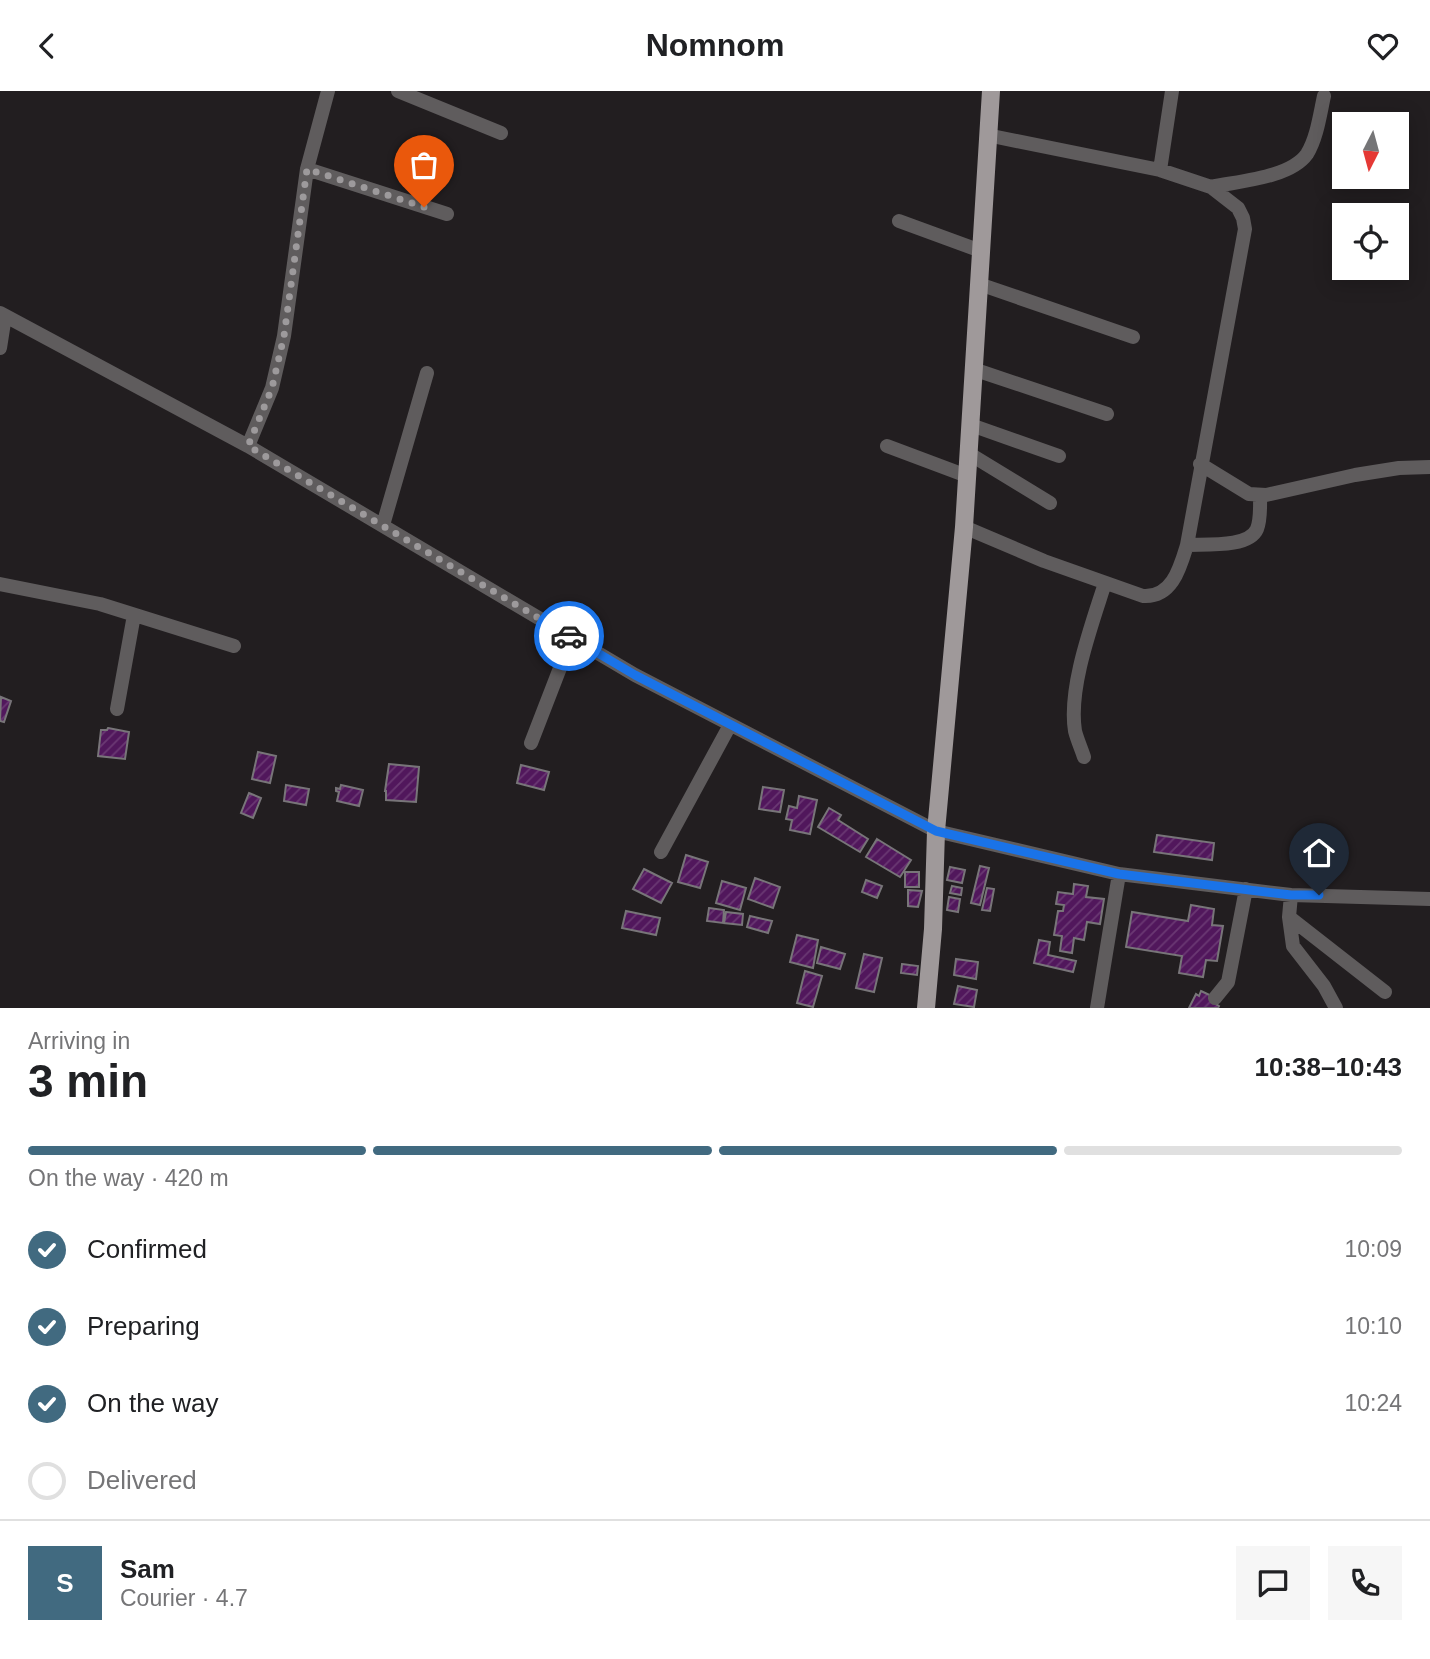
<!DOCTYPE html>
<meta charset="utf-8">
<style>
:root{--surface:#fff;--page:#f6f6f6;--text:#202124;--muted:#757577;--line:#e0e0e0;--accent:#416a80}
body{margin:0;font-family:Helvetica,sans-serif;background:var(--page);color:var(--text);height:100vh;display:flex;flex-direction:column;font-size:26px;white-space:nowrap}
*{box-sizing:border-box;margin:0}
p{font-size:23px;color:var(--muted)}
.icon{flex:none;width:38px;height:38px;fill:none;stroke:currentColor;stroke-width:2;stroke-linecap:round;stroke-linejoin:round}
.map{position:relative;height:917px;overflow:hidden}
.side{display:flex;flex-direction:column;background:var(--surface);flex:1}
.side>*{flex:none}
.needle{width:46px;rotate:186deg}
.fabs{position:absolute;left:1332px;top:21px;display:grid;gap:14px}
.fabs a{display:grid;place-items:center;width:77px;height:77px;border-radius:0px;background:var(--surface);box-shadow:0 4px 18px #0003;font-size:35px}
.pin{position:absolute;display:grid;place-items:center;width:60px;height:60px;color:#fff;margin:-72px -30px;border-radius:50% 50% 50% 0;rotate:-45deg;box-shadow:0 0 7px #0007}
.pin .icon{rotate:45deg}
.courier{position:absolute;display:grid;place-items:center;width:70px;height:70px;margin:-35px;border:5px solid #1a73e8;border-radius:50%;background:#fff;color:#222;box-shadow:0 2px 9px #0007}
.overview em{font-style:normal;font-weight:600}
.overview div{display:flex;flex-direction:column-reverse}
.overview{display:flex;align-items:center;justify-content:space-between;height:119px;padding:0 28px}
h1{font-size:46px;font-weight:600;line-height:52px}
.bar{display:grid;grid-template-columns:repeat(4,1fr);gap:10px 7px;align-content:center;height:84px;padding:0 28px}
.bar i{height:9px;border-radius:5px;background:var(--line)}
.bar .selected{background:var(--accent)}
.bar p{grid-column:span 4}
.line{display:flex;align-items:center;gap:18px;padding:0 28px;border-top:2px solid var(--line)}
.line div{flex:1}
.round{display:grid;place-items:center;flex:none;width:74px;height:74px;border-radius:0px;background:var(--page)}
ol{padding:0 28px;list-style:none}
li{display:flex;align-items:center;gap:21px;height:77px}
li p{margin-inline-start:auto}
li .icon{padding:7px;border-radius:50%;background:var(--accent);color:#fff;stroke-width:4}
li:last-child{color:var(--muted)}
li i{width:38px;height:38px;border:4px solid var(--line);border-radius:50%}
header{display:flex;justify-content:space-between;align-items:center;height:91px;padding:0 28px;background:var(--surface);font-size:32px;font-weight:600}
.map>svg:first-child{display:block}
.building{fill:url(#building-hatch);stroke:#787579;stroke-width:2}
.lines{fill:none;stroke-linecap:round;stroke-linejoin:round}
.minor{stroke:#5f5c5d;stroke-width:14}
.major{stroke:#9f999a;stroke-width:18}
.done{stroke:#9d9a9c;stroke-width:7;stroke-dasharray:0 12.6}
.route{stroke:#1a73e8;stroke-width:9}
</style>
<header><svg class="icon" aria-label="back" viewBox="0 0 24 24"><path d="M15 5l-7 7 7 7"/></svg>Nomnom<svg class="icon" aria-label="heart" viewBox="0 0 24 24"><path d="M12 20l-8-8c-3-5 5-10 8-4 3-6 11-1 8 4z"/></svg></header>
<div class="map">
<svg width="1430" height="917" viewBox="0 0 1430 917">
<defs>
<pattern id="building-hatch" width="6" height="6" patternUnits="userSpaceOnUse" patternTransform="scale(1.75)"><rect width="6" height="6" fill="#51175c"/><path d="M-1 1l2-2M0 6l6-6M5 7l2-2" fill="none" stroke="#6a3873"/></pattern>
</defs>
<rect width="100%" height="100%" fill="#221e20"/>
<path class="building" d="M 1,606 L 11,610 L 4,631 L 0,630 Z
M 108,637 L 129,641 L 125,668 L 98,665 L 101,639 L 107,639 Z
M 258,661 L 276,665 L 270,692 L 252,688 Z
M 389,673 L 419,676 L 416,711 L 386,709 L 386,700 L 385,700 Z
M 521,674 L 549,681 L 544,699 L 517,692 Z
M 286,694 L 309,698 L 306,714 L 284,710 Z
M 341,694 L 363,699 L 359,715 L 337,710 L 339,701 L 336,700 L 336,697 L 340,698 Z
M 763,696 L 784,699 L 780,721 L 759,718 Z
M 249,702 L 261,707 L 253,727 L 241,722 Z
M 799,705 L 817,709 L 810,743 L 790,739 L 792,729 L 786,728 L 789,715 L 797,717 Z
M 829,717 L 841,724 L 838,729 L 868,748 L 860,761 L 818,736 Z
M 1157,744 L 1214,752 L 1212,769 L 1154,761 Z
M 877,748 L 911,769 L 900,786 L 866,766 Z
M 686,764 L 708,771 L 700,797 L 678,791 Z
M 980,775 L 989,777 L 980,814 L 971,812 Z
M 950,776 L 965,779 L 962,792 L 947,789 Z
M 644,778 L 672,792 L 661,812 L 633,798 Z
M 905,781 L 919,781 L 919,796 L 905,796 Z
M 755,787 L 780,796 L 773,817 L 748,808 Z
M 866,789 L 882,795 L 877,807 L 862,801 Z
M 722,790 L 746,797 L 740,819 L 716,812 Z
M 1074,793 L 1088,795 L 1086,806 L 1104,808 L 1100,833 L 1087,831 L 1084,849 L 1074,847 L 1072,862 L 1060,860 L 1062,845 L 1054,844 L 1058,820 L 1063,820 L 1064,814 L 1056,813 L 1058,801 L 1073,803 Z
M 952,795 L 962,797 L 961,804 L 950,802 Z
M 987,797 L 994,798 L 990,820 L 982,819 Z
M 908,799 L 922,800 L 918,816 L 908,815 Z
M 949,806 L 960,808 L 958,821 L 947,819 Z
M 1191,814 L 1214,818 L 1212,834 L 1223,835 L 1217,870 L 1206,869 L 1203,886 L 1179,882 L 1182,865 L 1126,856 L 1132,821 L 1188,830 Z
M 709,817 L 724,819 L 723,832 L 707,830 Z
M 626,820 L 660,827 L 656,844 L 622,837 Z
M 726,821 L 743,823 L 742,834 L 724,832 Z
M 750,825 L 772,830 L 768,842 L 747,836 Z
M 797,844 L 818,849 L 813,877 L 790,871 Z
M 1039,849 L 1050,851 L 1048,864 L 1076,870 L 1073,881 L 1034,872 Z
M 821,856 L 845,863 L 840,878 L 817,872 Z
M 864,863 L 882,867 L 874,901 L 856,897 Z
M 956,868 L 978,871 L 976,888 L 954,884 Z
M 902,873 L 918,875 L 917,884 L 901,882 Z
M 805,880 L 822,885 L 813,916 L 797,912 Z
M 958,895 L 977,899 L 974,916 L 954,913 Z
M 1201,900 L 1218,908 L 1216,913 L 1219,915 L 1218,917 L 1189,917 L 1196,903 L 1199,905 Z"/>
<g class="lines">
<path class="minor" d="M 398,0 L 501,42
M 307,78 L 447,123
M 1160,79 L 1172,0
M 1211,96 C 1239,90 1290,87 1307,63 C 1317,47 1320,23 1324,5
M 899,130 L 981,160
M 979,193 L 1133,246
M 0,222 L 248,355 L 635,584 L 936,740 L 1119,783 L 1291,804 L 1430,808
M 0,257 L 5,225
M 973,278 L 1107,323
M 971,334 L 1059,365
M 248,355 L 272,297 L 284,245 L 307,78 L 328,0
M 887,355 L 967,385
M 968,362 L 1050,412
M 1200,373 L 1249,403 L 1266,404 L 1355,384 L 1399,377 L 1430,376
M 383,434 L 427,282
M 964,436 L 1044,470 L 1143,505 C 1172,507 1180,477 1187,454 L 1245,138 L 1243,127 L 1238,117 L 1211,96 L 1160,79 L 987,44
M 1187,454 C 1205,453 1249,457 1257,438 C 1261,428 1260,415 1260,404
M 0,493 L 100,513 L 234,555
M 117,618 L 134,524
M 531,652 L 572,546
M 1084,666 C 1081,657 1077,648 1075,640 C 1068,597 1092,533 1105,492
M 661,761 L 730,634
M 1291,804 L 1289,826 L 1293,855 L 1324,895 L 1336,917
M 1289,826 L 1385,901
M 1215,907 L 1228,891 L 1246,798
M 1097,917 L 1119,783"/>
<path class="major" d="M 926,917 L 933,838 L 936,740 L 964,436 L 991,0"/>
</g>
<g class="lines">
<path class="done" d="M 424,116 L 307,78 L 284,245 L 272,297 L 248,355 L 569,545"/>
<path class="route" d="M 569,545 L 635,584 L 936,740 L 1119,783 L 1291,804 L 1319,804"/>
</g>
</svg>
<div class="fabs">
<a><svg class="needle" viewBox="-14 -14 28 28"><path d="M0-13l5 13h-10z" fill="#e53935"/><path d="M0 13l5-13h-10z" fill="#757577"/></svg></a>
<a><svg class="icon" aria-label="locate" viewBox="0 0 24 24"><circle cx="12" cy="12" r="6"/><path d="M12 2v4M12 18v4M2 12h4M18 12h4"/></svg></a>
</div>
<div class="pin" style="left:424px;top:116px;background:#ea580c"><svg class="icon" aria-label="bag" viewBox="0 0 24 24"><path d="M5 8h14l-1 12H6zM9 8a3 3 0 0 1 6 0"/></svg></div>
<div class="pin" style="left:1319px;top:804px;background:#1f2937"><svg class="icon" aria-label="home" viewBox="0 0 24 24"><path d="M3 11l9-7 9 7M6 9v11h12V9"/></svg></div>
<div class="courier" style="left:569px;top:545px"><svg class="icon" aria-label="car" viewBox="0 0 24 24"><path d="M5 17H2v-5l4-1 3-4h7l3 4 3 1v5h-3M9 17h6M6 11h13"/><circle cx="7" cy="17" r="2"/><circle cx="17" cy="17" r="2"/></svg></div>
</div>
<section class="side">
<div class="overview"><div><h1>3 min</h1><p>Arriving in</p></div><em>10:38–10:43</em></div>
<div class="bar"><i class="selected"></i><i class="selected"></i><i class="selected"></i><i></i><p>On the way · 420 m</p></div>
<ol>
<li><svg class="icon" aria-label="check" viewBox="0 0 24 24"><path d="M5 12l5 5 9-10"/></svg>Confirmed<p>10:09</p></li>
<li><svg class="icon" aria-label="check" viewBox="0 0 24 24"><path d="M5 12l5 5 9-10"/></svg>Preparing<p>10:10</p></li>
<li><svg class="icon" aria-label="check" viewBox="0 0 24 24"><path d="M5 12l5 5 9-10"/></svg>On the way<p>10:24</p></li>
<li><i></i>Delivered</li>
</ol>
<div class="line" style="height:126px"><b class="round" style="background:var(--accent);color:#fff">S</b><div><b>Sam</b><p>Courier · 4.7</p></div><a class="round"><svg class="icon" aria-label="chat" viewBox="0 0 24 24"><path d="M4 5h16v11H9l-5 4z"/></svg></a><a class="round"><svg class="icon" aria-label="phone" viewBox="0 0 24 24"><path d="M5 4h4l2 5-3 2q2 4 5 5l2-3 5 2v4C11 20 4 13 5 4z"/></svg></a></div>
</section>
